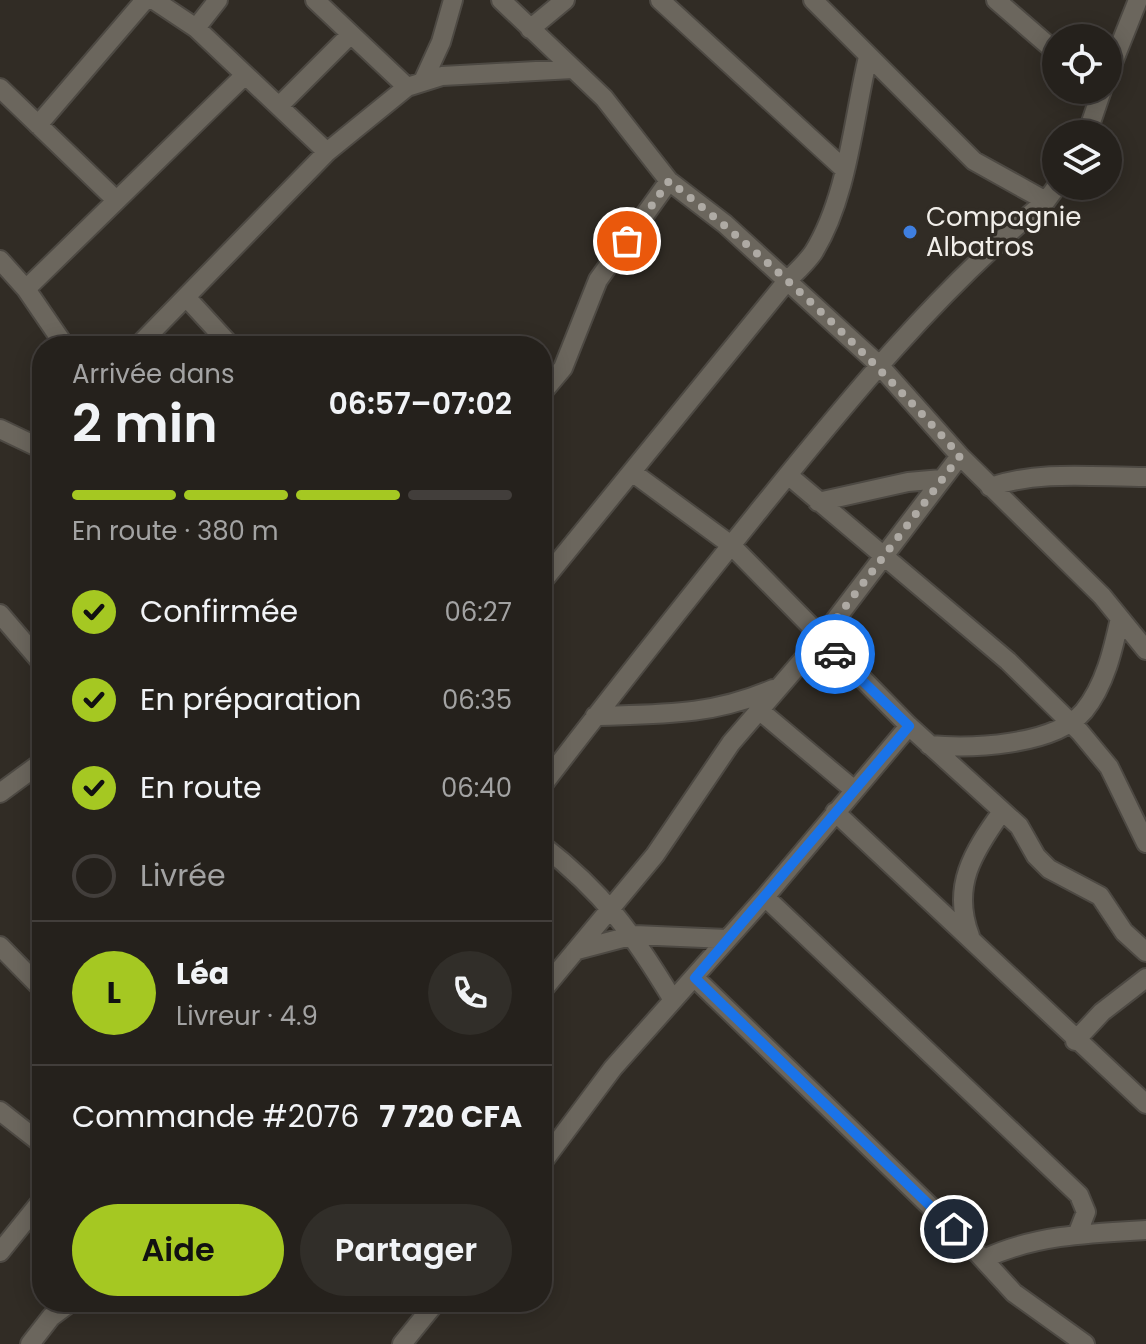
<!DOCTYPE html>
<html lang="fr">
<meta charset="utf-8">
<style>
:root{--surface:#25211c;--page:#312e29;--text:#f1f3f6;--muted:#a3a3a3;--line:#423e3b;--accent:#a5c822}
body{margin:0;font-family:Poppins,sans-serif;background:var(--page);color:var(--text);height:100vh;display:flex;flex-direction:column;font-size:30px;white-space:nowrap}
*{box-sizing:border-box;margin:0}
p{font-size:26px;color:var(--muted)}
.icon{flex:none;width:44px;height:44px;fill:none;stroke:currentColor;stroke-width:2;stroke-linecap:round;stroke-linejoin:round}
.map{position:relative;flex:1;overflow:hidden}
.details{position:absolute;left:32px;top:336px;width:520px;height:976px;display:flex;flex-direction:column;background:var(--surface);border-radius:32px;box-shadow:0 4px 20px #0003,0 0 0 2px var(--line)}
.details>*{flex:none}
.buttons{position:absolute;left:1042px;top:24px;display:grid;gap:16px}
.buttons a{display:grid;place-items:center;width:80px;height:80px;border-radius:50%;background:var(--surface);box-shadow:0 4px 20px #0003,0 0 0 2px var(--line);font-size:40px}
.pin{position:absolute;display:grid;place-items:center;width:68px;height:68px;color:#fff;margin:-34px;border:4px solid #fff;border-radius:50%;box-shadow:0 2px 8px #0007}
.courier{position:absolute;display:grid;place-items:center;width:80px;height:80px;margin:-40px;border:6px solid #1a73e8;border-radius:50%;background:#fff;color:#222;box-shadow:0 2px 10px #0007}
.headline em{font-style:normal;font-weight:600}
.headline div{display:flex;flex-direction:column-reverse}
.headline{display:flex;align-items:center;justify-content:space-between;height:136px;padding:0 40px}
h1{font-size:52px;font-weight:600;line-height:60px}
.bar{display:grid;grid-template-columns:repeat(4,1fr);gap:12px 8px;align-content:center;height:96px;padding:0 40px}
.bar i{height:10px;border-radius:6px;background:var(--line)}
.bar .active{background:var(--accent)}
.bar p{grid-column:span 4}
.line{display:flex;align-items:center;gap:20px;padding:0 40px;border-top:2px solid var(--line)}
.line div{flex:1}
.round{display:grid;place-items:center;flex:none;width:84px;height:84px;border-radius:42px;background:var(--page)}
ol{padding:0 40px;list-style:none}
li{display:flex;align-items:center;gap:24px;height:88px}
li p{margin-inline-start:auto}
li .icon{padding:8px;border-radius:50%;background:var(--accent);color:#111;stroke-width:4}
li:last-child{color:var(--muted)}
li i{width:44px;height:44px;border:4px solid var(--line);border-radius:50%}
.cta{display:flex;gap:16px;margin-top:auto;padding:16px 40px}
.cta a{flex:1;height:92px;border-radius:48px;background:var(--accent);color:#111;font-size:32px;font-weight:600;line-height:92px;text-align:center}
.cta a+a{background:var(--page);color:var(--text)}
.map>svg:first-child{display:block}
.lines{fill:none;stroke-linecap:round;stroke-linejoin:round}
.minor-casing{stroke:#4d4943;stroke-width:22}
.minor{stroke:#6b665d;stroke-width:18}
.done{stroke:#aeaaa4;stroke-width:8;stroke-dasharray:0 14.4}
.route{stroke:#1a73e8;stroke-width:10}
.shop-dot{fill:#3f7fe0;stroke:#312c25;stroke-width:3}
.labels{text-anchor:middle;stroke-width:7;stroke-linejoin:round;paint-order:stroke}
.poi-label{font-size:26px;fill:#f1eee9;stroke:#312c25;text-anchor:start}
</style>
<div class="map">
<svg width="1146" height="1344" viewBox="0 0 1146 1344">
<rect width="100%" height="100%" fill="#312c25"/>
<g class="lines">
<defs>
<path id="minor" d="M 154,0 L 196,28 L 327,152
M 315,0 L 407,87
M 501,0 L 604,98 L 669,181 L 725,224 L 879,365 L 960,456 L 1102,596 L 1146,650
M 660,0 L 844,169
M 813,0 L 974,161 L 1046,201
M 996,0 L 1056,52
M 196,28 L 218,0
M 530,29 L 565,0
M 1108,75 L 1138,0
M 424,79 L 441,42 L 453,0
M 0,88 L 115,199
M 279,106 L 350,35
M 38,125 L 145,0
M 1087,134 L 1102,90
M 0,260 L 26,289 L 65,346
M 26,289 L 245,75
M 186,297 L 231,346
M 138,346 L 327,152 L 407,87 L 442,76 L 573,69
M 542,393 L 563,368 L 598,280 L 669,181
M 0,429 L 42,449
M 632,472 L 731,545 L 909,726 L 1019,826 L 1036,856 L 1049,869 L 1100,896 L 1124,932 L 1146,952
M 788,475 L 1008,661 L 1080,732 L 1109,767 L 1146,843
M 990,487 C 1041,470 1093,477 1146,477
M 818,502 L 908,482 L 942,479
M 542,582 L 787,281 C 796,272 806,263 813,253 C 848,197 853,120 868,57
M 0,614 L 42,663
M 759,710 L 853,789
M 595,716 C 661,714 711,716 773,689
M 929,745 C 970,749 1054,746 1084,711 C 1105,685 1113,650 1120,618
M 542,786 C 614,692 687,600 761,508 C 849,399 937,291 1046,201 L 1057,186
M 0,793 L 42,762
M 835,812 L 1146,1104
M 542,845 C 604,893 633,934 673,1000
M 765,897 L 1079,1195 L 1086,1212 L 1077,1235
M 970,936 C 951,887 973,852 1001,813
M 0,946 L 42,989
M 577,950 L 634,935 L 727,939
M 695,978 L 970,1245 L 1014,1293 L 1085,1344
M 542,991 L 655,855 L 731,743 L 820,640 L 960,456
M 1075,1041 L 1102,1012 L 1146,978
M 0,1111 L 42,1144
M 542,1163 L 613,1068 L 765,897 L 909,726
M 0,1252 L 42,1200
M 984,1259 C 1034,1235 1091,1233 1146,1230
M 30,1344 L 51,1317 L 71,1302
M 402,1344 L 436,1302"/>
</defs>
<use href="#minor" class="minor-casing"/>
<use href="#minor" class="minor"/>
</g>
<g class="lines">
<path class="done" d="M 627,241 L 669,181 C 775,263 871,356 960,456 L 820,640 L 835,654"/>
<path class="route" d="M 835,654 L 909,726 L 695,978 L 954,1229"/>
</g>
<circle class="shop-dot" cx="910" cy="232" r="8"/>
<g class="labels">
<g class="poi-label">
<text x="926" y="226">Compagnie<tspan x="926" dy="30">Albatros</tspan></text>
</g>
</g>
</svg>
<div class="buttons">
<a><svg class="icon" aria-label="locate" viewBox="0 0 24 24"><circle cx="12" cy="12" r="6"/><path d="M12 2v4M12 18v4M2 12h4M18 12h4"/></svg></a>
<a><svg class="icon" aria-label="layers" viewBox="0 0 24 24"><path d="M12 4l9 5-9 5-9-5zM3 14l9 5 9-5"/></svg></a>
</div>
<div class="pin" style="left:627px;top:241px;background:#ea580c"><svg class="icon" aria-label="bag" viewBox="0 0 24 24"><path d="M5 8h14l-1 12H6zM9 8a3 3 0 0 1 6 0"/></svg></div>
<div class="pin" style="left:954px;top:1229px;background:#1f2937"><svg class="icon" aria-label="home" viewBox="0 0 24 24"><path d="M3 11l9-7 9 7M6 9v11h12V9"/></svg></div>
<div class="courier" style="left:835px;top:654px"><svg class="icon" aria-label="car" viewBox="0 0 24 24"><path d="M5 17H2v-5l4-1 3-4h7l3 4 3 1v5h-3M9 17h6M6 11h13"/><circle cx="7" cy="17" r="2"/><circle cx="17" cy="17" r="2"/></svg></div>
<section class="details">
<div class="headline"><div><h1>2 min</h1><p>Arrivée dans</p></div><em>06:57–07:02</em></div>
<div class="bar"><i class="active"></i><i class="active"></i><i class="active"></i><i></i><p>En route · 380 m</p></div>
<ol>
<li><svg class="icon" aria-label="check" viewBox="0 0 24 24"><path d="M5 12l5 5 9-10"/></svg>Confirmée<p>06:27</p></li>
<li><svg class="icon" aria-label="check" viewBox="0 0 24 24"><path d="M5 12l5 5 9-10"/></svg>En préparation<p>06:35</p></li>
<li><svg class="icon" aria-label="check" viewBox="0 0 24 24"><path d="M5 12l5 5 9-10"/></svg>En route<p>06:40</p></li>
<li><i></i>Livrée</li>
</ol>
<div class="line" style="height:144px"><b class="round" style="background:var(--accent);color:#111">L</b><div><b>Léa</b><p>Livreur · 4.9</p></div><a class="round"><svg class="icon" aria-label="phone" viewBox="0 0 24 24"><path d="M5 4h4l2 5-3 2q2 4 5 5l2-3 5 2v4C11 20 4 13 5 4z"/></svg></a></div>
<div class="line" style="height:104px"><div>Commande #2076</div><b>7 720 CFA</b></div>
<div class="cta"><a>Aide</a><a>Partager</a></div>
</section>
</div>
